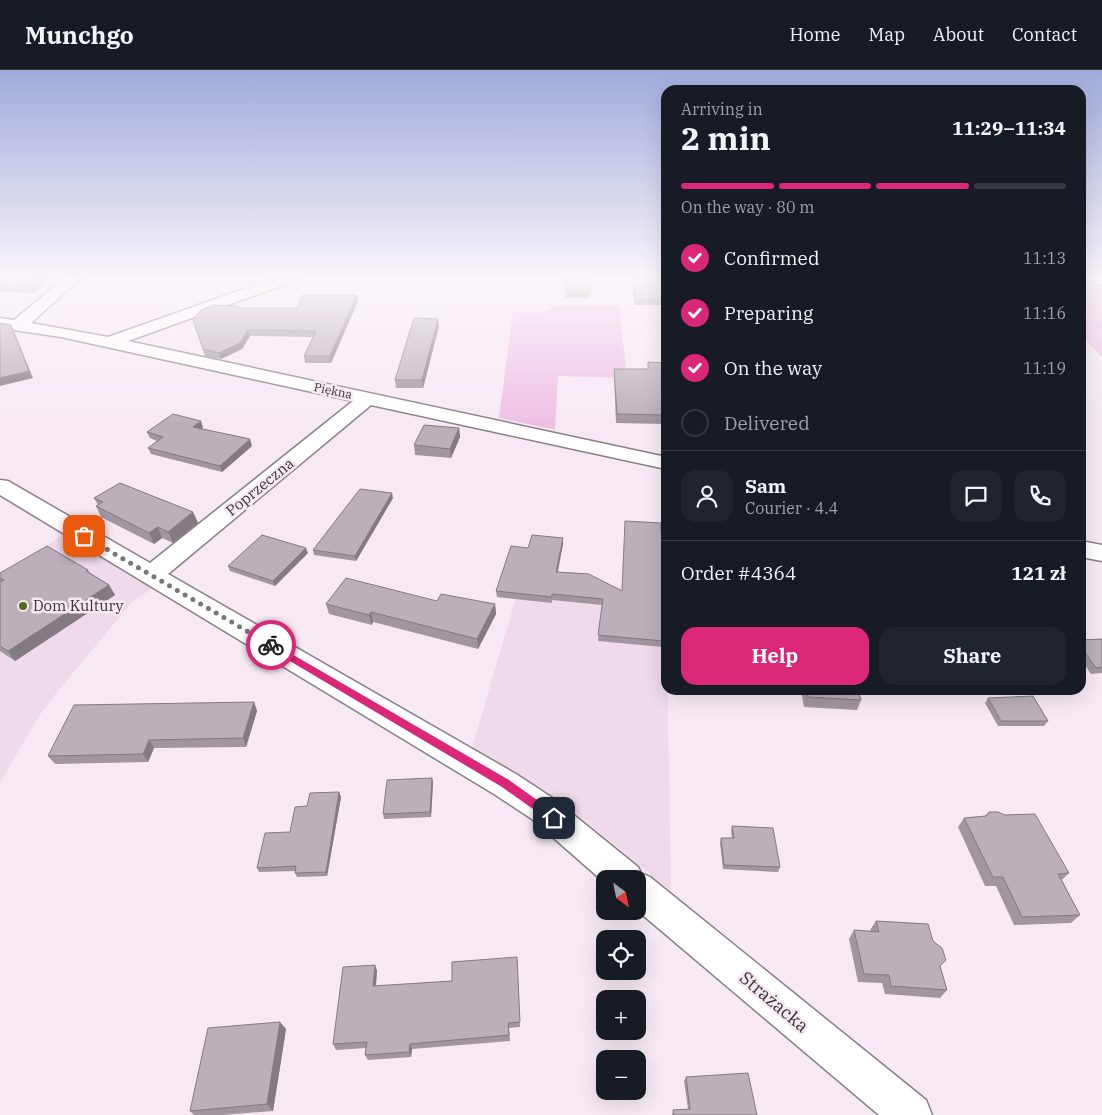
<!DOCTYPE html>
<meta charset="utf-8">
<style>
:root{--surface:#171b24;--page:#20242c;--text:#f1f3f6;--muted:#9ea1a6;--line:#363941;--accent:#db2777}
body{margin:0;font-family:"IBM Plex Serif",serif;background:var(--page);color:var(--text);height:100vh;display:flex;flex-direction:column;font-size:19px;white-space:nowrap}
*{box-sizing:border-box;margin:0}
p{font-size:16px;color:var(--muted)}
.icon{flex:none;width:28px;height:28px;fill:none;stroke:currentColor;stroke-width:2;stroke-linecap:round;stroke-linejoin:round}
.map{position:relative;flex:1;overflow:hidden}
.details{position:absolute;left:661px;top:15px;width:425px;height:610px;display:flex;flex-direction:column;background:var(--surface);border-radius:15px;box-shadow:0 5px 20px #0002}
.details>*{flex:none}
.needle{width:32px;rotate:148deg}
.controls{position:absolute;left:596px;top:800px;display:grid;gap:10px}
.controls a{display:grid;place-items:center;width:50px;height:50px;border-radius:10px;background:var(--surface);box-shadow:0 5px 20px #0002;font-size:25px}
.pin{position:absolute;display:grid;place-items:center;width:42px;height:42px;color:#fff;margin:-21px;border-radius:10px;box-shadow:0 2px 8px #0006}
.courier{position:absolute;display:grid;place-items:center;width:50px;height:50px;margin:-25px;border:4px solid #db2777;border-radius:50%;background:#fff;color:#222;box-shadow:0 1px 6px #0007}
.overview em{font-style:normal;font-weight:700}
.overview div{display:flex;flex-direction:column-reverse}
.overview{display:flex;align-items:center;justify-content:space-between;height:85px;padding:0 20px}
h1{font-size:32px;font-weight:700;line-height:38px}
.bar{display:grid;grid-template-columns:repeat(4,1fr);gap:8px 5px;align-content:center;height:60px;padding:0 20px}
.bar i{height:6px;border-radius:4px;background:var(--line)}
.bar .on{background:var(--accent)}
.bar p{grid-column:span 4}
.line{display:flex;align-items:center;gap:12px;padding:0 20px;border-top:1px solid var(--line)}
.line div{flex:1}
.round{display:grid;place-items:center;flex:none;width:52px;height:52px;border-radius:15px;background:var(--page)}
ol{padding:0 20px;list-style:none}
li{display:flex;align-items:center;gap:15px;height:55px}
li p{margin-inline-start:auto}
li .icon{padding:5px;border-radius:50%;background:var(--accent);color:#fff;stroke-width:4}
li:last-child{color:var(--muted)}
li i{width:28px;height:28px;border:2px solid var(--line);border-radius:50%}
.button{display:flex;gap:10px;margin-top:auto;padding:10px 20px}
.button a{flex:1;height:58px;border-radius:15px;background:var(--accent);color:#fff;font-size:20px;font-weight:700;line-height:58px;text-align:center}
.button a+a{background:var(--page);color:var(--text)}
header{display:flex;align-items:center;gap:30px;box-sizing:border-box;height:70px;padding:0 25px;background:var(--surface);border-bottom:1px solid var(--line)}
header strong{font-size:24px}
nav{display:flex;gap:28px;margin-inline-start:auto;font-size:18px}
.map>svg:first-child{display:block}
.built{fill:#eedae9}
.green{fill:#eec1e4}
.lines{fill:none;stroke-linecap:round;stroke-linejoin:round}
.minor-casing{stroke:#8a7e87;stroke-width:3}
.minor{fill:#fff;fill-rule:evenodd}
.wall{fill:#a1969f}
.shaded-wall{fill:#837a82}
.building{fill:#bbafb9;stroke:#837a82}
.route{fill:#db2777}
.done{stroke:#7c747a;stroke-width:5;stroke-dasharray:0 9}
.poi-dot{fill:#556b1a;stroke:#f6e9f3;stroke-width:2}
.labels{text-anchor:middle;stroke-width:5;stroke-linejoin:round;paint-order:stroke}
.far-street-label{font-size:12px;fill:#3b3539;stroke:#f6e9f3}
.street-label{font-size:15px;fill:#3b3539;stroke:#f6e9f3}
.poi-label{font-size:15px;fill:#3b3539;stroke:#f6e9f3;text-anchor:start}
.near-street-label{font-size:18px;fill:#3b3539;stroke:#f6e9f3}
</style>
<header>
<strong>Munchgo</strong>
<nav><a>Home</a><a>Map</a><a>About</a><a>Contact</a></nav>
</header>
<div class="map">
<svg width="1102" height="1045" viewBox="0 0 1102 1045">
<rect width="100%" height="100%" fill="#f6e9f3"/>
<path class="built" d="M 63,464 L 153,518 L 132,532 L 58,621 L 39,646 L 0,713 L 0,509 Z
M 521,510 L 666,519 L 671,821 L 559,729 L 472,678 Z"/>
<path class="green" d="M 1081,211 L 1094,211 L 1102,218 L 1102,287 L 1081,265 Z
M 619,235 L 627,308 L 558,306 L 555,360 L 499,348 L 513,242 L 542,243 L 555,236 Z"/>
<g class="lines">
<defs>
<path id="minor" d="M 66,207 L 82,207 L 31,253 L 108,267 L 278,207 L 299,207 L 297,210 L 128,271 L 666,387 L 666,399 L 371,335 L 168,504 L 516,704 L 554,729 L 638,797 L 641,803 L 650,807 L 926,1030 L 932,1045 L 879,1045 L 638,841 L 638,809 L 605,809 L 605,813 L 532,749 L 494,724 L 0,425 L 0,410 L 8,411 L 150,493 L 353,331 L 61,267 L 0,258 L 0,248 L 14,250 Z
M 1087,207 L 1102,207 L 1102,215 L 1094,214 Z
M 1081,471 L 1102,475 L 1102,491 L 1081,487 Z"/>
</defs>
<use href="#minor" class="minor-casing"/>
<use href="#minor" class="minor"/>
</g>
<path class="wall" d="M 0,207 L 54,207 L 33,223 L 0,222 Z
M 567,207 L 594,207 L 594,209 L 590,209 L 590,228 L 565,228 Z
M 630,207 L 666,207 L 666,235 L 635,235 Z
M 357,225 L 358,231 L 331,293 L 305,293 L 304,286 L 313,267 L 250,266 L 242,279 L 221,289 L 205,286 L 193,250 L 240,238 L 297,238 Z
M 438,249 L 439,256 L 423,318 L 396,318 L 395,310 Z
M 648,292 L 666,293 L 666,354 L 616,353 L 614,307 L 614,299 L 648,299 Z
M 203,358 L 201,359 L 252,376 L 222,402 L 151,384 L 148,378 L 157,371 L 150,368 L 147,362 Z
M 459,358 L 460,367 L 451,388 L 415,385 L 414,375 Z
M 94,428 L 193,442 L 198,453 L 173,473 L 162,468 L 154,474 L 101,447 L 96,436 L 98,435 Z
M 393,428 L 356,491 L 314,485 L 313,480 Z
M 563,468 L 563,474 L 558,502 L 589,504 L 663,571 L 662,577 L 598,571 L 602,535 L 552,530 L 552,533 L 497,527 L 496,521 L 528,478 Z
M 308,483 L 275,516 L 230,501 L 228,496 Z
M 88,500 L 90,503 L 109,515 L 115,525 L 15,591 L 0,581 L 0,512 L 1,512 L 0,511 L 0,503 Z
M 437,531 L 495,534 L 496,544 L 478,579 L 373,552 L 372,555 L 329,544 L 326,534 Z
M 1102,569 L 1102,603 L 1091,604 L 1081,589 L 1081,570 Z
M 801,620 L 861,620 L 859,623 L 861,630 L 857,640 L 804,637 Z
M 988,628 L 1048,651 L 1044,656 L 998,656 L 985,633 Z
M 254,632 L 257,641 L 246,677 L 154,678 L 148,692 L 55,694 L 48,686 Z
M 432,708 L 433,713 L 431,747 L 384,749 L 383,744 Z
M 339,722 L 341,727 L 327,806 L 297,807 L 295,803 L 295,801 L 259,802 L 257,798 L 290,762 L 307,736 Z
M 989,742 L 1069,803 L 1062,810 L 1080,845 L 1071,853 L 1014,855 L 996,816 L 985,816 L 958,757 L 964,748 L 985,746 Z
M 732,756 L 780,797 L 778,802 L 723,799 L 720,773 L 721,768 L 732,768 L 731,761 Z
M 876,851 L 940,896 L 947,920 L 940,928 L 885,924 L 882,913 L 858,912 L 849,869 L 854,860 L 871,861 L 870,860 Z
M 517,887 L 520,957 L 509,958 L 510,971 L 412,979 L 411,987 L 368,990 L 365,985 L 366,978 L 336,980 L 333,974 L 375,895 L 377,901 L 376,916 L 452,911 Z
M 286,959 L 273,1041 L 223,1045 L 194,1045 L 190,1041 Z
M 686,1007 L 757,1045 L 672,1045 L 673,1040 L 688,1039 L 684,1011 Z"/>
<path class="shaded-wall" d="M 41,207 L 54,207 L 33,223 L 29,216 Z
M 357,225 L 358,231 L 331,293 L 330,286 Z
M 438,249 L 439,256 L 423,318 L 422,310 Z
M 11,255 L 33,308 L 0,316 L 0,308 Z
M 248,260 L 250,266 L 242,279 L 221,289 L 219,283 Z
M 201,351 L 203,358 L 195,364 L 193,357 Z
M 459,358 L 460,367 L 451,388 L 450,379 Z
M 250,369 L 252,376 L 222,402 L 220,396 Z
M 392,423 L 393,428 L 356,491 L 355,486 Z
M 193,442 L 198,453 L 173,473 L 168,462 Z
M 158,457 L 162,468 L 154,474 L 149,463 Z
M 563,468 L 563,474 L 556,507 L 556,502 Z
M 306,478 L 308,483 L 275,516 L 273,511 Z
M 109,515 L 115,525 L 15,591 L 8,581 Z
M 495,534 L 496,544 L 478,579 L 477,569 Z
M 371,542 L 373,552 L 372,555 L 369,545 Z
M 254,632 L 257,641 L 246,677 L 243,668 Z
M 149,670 L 154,678 L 148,692 L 143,684 Z
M 432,708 L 433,713 L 431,747 L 430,742 Z
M 339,722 L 341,727 L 327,806 L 326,802 Z
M 375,895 L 377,901 L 375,922 L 373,916 Z
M 280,952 L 286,959 L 273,1041 L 267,1034 Z
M 410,974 L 412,979 L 411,987 L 409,982 Z"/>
<path class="building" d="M 0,207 L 41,207 L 29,216 L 0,215 Z
M 567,207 L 591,207 L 590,222 L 566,222 Z
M 632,207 L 666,207 L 666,229 L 636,230 Z
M 303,225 L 357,225 L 330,286 L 304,286 L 316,261 L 248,260 L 240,273 L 219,283 L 203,279 L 193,250 L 201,240 L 214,235 L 239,236 L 238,238 L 297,238 Z
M 414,248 L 438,249 L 422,310 L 395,310 Z
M 0,253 L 11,255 L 29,301 L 0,308 Z
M 648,292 L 666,293 L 666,345 L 617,344 L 614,299 L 648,299 Z
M 173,344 L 201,351 L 193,357 L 250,369 L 220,396 L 148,378 L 163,367 L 147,362 Z
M 424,355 L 459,358 L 450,379 L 414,375 Z
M 120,413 L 193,442 L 168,462 L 158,457 L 149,463 L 96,436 L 103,432 L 94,428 Z
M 360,419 L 392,423 L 355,486 L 313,480 Z
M 625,451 L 661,453 L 661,464 L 666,464 L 666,500 L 663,571 L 598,565 L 603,529 L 552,524 L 552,527 L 496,521 L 511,476 L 528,478 L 532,465 L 563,468 L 556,502 L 589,504 L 622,521 Z
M 262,465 L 306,478 L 273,511 L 228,496 Z
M 47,476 L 88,500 L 86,501 L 109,515 L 8,581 L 0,576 L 0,512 L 4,510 L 0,508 L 0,503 Z
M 346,508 L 437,531 L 441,524 L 495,534 L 477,569 L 371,542 L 369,545 L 326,534 Z
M 1102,569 L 1102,597 L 1096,598 L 1081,577 L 1081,570 Z
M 806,620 L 858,620 L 861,630 L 808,627 Z
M 1033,626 L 1048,651 L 1001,651 L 988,628 Z
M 254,632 L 243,668 L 149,670 L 143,684 L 48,686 L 74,635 Z
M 432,708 L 430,742 L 383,744 L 387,710 Z
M 339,722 L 326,802 L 295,803 L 296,796 L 257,798 L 265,763 L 290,762 L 295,737 L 307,736 L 310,723 Z
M 989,742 L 998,742 L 1005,745 L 1035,744 L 1069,803 L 1058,804 L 1080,845 L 1022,847 L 1003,807 L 993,807 L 964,748 L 986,746 Z
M 732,756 L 773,758 L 780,797 L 724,795 L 721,768 L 734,768 Z
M 876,851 L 928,854 L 933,871 L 942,878 L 946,890 L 940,896 L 947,920 L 891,916 L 889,905 L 864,904 L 854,860 L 879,862 Z
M 517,887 L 520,952 L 508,953 L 509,965 L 410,974 L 409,982 L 365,985 L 367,972 L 333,974 L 343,897 L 375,895 L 373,916 L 452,911 L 452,892 Z
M 280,952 L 267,1034 L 190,1041 L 208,958 Z
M 748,1003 L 757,1045 L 674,1045 L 673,1040 L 690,1039 L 686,1007 Z"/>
<linearGradient id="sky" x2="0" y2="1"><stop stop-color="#a0aadb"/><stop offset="0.59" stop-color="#fbf5fa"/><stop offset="1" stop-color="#fbf5fa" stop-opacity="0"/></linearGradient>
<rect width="1102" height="353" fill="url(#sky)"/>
<path class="route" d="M 271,572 L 509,710 L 558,745 L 558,751 L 550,751 L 502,717 L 268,578 L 268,573 Z"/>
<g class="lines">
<path class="done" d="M 84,466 L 271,575"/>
</g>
<circle class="poi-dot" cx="23" cy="536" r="5"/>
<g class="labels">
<g class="far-street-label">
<text transform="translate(333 321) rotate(12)" y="4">Piękna</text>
</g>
<g class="street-label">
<text transform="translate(260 417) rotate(-39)" y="5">Poprzeczna</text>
</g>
<g class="poi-label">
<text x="33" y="541">Dom Kultury</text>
</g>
<g class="near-street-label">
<text transform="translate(774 932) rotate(40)" y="6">Strażacka</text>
</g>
</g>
</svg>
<div class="controls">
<a><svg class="needle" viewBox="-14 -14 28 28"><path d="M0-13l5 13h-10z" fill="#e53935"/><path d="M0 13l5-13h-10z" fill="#9ea1a6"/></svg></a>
<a><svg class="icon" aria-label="locate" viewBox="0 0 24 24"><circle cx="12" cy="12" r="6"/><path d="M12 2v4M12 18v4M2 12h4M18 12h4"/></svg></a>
<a>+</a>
<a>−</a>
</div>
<div class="pin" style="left:84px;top:466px;background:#ea580c"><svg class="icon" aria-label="bag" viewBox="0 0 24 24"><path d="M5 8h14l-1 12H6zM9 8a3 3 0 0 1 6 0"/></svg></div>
<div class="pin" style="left:554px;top:748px;background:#1f2937"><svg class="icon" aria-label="home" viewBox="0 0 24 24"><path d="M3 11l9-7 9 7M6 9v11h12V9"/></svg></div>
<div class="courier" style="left:271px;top:575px"><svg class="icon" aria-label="bike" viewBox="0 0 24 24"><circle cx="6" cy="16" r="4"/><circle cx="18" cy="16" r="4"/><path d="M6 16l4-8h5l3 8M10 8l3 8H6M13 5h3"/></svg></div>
<section class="details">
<div class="overview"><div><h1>2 min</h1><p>Arriving in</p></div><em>11:29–11:34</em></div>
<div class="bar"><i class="on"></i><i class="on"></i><i class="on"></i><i></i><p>On the way · 80 m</p></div>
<ol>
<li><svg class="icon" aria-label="check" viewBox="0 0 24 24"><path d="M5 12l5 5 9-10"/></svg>Confirmed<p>11:13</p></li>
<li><svg class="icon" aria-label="check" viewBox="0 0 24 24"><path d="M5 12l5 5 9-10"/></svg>Preparing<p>11:16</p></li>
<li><svg class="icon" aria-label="check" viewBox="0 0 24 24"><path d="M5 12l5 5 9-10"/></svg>On the way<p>11:19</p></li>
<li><i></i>Delivered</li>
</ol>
<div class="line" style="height:90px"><a class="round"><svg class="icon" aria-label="person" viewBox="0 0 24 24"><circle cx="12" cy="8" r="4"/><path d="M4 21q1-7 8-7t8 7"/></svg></a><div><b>Sam</b><p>Courier · 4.4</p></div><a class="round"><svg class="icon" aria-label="chat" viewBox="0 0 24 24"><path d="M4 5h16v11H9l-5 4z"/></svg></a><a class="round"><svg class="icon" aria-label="phone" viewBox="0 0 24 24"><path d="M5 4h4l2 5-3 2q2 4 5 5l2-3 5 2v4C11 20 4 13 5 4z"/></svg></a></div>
<div class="line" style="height:65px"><div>Order #4364</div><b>121 zł</b></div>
<div class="button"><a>Help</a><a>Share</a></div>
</section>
</div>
